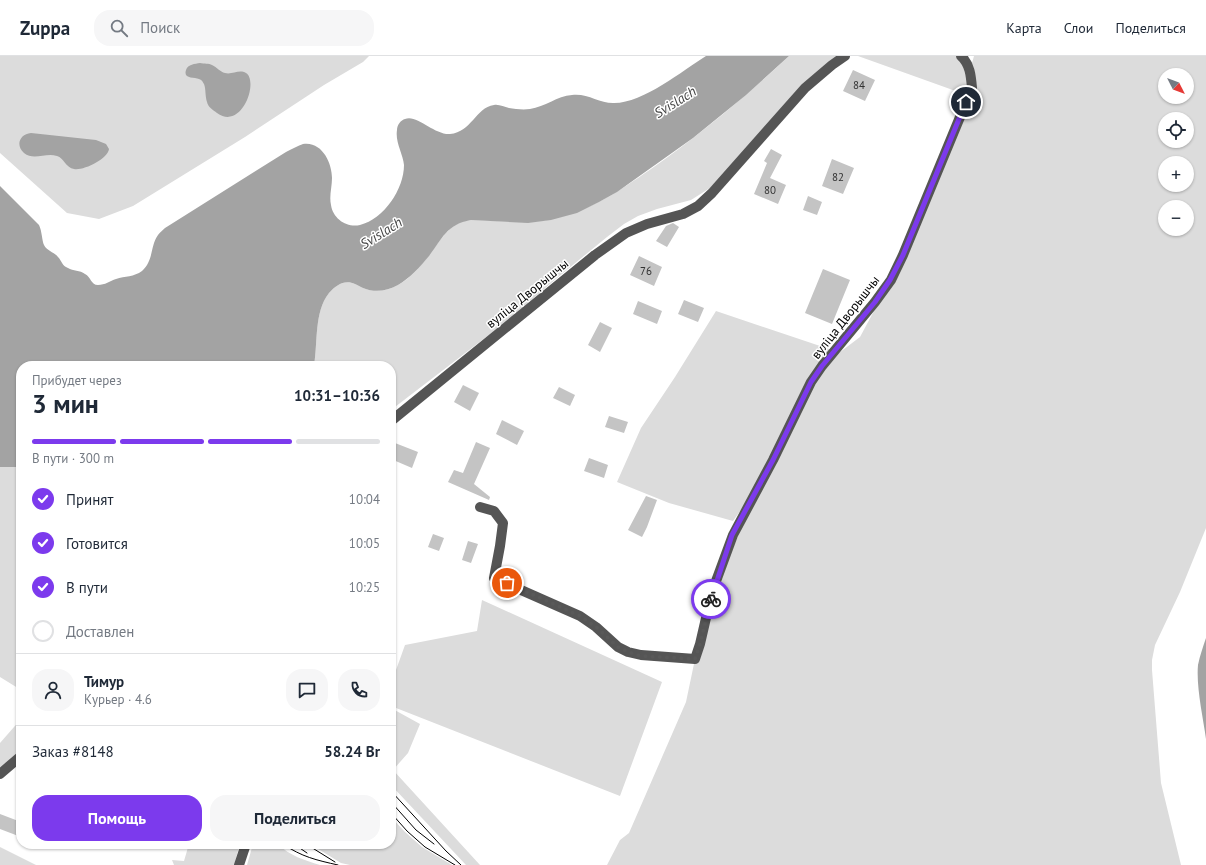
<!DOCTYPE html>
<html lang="ru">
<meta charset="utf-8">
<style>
:root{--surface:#fff;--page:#f6f6f7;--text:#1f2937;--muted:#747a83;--line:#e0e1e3;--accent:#7c3aed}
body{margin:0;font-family:"PT Sans",sans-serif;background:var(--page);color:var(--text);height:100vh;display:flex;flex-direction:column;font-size:15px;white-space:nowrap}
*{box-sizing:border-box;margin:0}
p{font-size:13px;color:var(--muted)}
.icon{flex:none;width:22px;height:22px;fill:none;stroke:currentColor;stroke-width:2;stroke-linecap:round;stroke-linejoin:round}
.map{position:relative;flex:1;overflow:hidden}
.panel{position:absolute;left:16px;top:305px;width:380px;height:488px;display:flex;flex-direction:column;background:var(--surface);border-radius:16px;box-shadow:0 1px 3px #0004}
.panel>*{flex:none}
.needle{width:26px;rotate:132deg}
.tools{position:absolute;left:1158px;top:12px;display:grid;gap:8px}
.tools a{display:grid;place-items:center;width:36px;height:36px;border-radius:50%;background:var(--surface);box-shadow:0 1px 3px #0004;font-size:20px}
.pin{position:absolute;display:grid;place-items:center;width:34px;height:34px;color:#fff;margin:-17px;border:2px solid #fff;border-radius:50%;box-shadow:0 1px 4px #0007}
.courier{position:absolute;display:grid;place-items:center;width:40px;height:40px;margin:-20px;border:3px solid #7c3aed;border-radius:50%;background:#fff;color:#222;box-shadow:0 1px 5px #0007}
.summary em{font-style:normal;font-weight:700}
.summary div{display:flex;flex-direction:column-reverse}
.summary{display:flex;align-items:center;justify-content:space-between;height:68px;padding:0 16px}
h1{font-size:26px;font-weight:700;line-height:30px}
.bar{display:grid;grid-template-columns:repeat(4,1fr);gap:6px 4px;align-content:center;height:48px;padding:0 16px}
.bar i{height:5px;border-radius:3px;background:var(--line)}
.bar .on{background:var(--accent)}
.bar p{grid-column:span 4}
.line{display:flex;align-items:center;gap:10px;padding:0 16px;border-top:1px solid var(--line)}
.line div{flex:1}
.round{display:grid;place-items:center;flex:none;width:42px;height:42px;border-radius:16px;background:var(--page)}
ol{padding:0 16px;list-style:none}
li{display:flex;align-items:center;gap:12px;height:44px}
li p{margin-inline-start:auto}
li .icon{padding:4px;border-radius:50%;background:var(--accent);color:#fff;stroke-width:4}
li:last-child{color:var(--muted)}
li i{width:22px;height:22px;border:2px solid var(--line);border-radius:50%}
.action{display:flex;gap:8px;margin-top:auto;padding:8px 16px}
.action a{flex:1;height:46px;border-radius:16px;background:var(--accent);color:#fff;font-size:16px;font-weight:700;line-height:46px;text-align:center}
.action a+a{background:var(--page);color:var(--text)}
header{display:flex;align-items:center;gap:24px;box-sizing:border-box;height:56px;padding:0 20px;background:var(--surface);border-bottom:1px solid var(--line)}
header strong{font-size:19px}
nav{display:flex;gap:22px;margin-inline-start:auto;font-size:14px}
.search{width:280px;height:36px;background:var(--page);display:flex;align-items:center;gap:10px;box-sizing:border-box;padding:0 14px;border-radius:16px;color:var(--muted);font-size:15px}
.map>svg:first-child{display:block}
.green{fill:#dcdcdc;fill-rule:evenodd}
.water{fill:#a3a3a3}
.building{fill:#c4c4c4}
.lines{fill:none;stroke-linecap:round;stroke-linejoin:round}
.minor{stroke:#555;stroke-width:10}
.tram{stroke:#000;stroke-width:1}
.done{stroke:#595959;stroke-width:4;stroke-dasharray:0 7.2}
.route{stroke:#7c3aed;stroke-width:5}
.labels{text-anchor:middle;stroke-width:3;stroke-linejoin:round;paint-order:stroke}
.number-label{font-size:11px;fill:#313131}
.street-label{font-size:13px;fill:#000;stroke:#fff}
.water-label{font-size:14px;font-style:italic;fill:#444;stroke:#fff}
</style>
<header>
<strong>Zuppa</strong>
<div class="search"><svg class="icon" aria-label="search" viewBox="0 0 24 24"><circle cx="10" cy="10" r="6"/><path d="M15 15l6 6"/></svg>Поиск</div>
<nav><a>Карта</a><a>Слои</a><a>Поделиться</a></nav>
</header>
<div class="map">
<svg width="1206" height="809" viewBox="0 0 1206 809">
<rect width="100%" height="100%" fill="#fff"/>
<path class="green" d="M 0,0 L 369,0 L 363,6 L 324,29 L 245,81 L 133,150 L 99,163 L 67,157 L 0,97 Z
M 789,0 L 842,0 L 710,132 L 691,144 L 657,153 L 638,160 L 624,168 L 607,181 L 557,222 L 507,265 L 391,354 L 391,310 L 314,310 C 318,286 314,256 329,237 C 336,229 345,223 355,228 C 358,229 360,231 363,232 C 375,237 387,235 398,229 C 411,222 422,209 430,197 C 438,188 444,177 454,170 C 459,166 464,165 471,164 C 498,164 525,169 552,163 C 590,155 619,135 651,113 C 700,79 745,41 789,0 Z
M 858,0 L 956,0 C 964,6 968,19 967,29 C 967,32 965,35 964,38 Z
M 974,0 L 1206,0 L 1206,472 L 1180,536 L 1155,589 L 1152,604 L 1152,614 L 1161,727 L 1181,809 L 607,809 L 620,784 L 629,777 L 686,646 L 695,603 L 718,526 L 763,423 L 733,465 L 669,447 L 617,426 L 641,372 L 675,321 L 716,255 L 835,295 L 831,303 L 860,281 L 903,201 L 972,32 L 970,14 ZM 1165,19 L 1187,19 L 1187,41 L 1165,41 ZM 1165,63 L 1187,63 L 1187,85 L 1165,85 ZM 1165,107 L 1187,107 L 1187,129 L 1165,129 ZM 1165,151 L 1187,151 L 1187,173 L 1165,173 Z
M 0,411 L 21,411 L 21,634 L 0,621 Z
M 482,544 L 662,626 L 620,740 L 391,650 L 391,628 L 405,589 L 477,575 Z
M 391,652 L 420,668 L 408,697 L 393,714 L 480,809 L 466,809 L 391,729 Z
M 21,663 L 21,697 L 0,714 L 0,687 Z
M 391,761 L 405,776 L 422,791 L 452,809 L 350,809 L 341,807 L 310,788 L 391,788 Z
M 189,788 L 240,788 L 234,809 L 174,809 L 172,804 L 184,805 Z
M 253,788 L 278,788 C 290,800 304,804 320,809 L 247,809 Z
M 0,791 L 36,809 L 0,809 Z"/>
<path class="water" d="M 706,0 L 789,0 L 746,39 L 693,82 L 617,136 L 599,146 L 577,157 L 551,164 L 528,167 L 471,164 C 447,168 442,183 429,200 C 420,211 410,222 398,229 C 387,235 375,237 363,232 C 360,231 358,229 355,228 C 345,223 336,229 329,237 C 314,256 318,286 314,310 L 21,310 L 21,411 L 0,411 L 0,130 L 39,169 C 42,175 42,185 44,189 C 47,195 54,196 58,201 C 62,205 62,210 68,212 C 73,215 80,214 85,218 C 91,221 91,229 98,229 C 105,229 110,225 116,223 C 125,220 134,221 142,215 C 154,204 150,190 158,179 C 160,176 163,174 165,172 L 286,96 C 292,93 297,90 303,88 C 322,85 332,107 332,122 C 332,131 329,140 331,149 C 333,163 347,172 360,169 C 384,163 404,133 404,109 C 403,98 395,86 397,74 C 397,69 401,64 405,63 C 417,58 434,79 450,78 C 472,76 475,52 494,49 C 499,48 504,51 509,52 C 515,53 523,54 530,53 C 545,51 557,40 572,39 C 587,37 599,47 613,47 C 642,48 682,15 706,0 Z
M 200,7 C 204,8 209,7 212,9 C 217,11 220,16 225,17 C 232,19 239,13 246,17 C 259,25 242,75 217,57 C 213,54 208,51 207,46 C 205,40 206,33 204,28 C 202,25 202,24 199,23 C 194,21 183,23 186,14 C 188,8 195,8 200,7 Z
M 31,77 L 96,84 L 106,88 L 109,93 C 108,103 83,115 74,113 C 66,112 64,102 57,100 C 46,96 34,105 24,97 C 15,89 20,78 31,77 Z
M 1206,582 L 1206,683 C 1203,661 1196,631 1198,609 C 1200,599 1203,591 1206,582 Z"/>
<path class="building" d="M 853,14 L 875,24 L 865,45 L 843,35 Z
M 771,93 L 782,99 L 770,122 L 786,129 L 778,148 L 754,138 L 767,107 L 764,105 Z
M 832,103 L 854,112 L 843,138 L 822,130 Z
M 808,140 L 822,146 L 817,159 L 803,154 Z
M 673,167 L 679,171 L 667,191 L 656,185 L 666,170 Z
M 639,200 L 662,211 L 654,230 L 630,219 Z
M 823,213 L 850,224 L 832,268 L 805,257 Z
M 684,244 L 704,252 L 698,266 L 678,258 Z
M 638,245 L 662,255 L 657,268 L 633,258 Z
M 600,266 L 612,272 L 600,296 L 588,289 Z
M 463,329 L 479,337 L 470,355 L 454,346 Z
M 559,331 L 575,339 L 570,350 L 553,342 Z
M 609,360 L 628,366 L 624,377 L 605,371 Z
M 502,364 L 524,375 L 517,389 L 496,378 Z
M 476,386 L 490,392 L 474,428 L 490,441 L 489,444 L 448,426 L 454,414 L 463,417 Z
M 395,387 L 418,396 L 412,412 L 391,403 L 391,396 Z
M 589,402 L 608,409 L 604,422 L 584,415 Z
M 646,440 L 657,444 L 647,471 L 642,481 L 628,474 Z
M 433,478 L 444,482 L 439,495 L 428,491 Z
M 468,485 L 478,488 L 471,507 L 462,504 Z
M 0,758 L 21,766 L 21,781 L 0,773 Z"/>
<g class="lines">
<path class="minor" d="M 391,365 L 595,199 L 626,177 L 647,168 L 683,158 L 698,150 L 712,137 L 805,32 L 832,9 L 845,0
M 480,451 L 494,455 L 503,467 L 500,490 L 494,522 L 580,560 L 596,571 L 618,591 L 628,596 L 641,599 L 695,603 L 700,588 L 712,536 L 733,479 L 773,404 L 811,326 L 822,310 L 875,246 L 891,224 L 903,199 L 972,32 C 971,20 970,8 961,0
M 0,718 L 21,700
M 239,809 L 246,788"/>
<path class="tram" d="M 391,735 L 446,795 L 461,809
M 391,746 L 416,774 L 434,788
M 391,757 L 407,775 L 425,791 L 455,809
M 283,788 C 302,801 316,804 338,809
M 294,788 L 307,797
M 306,788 L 335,806"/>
</g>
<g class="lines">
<path class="done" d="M 507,527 L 580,560 L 596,571 L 618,591 L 628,596 L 641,600 L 695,603 L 700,588 L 711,543"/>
<path class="route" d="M 711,543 L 732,479 L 773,404 L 811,326 L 822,310 L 875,246 L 890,224 L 903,199 L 966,46"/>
</g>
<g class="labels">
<g class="number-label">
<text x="859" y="33">84</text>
<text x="838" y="125">82</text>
<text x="770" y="138">80</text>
<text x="646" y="219">76</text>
</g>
<g class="street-label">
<text transform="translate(527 237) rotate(-39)" y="5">вуліца Дворышчы</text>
<text transform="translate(845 261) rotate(-52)" y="5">вуліца Дворышчы</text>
</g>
<g class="water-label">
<text transform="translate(675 46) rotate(-32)" y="5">Svislach</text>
<text transform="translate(381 177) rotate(-32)" y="5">Svislach</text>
</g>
</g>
</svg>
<div class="tools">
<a><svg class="needle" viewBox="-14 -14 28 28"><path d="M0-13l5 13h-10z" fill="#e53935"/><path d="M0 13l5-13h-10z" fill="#747a83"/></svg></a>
<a><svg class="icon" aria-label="locate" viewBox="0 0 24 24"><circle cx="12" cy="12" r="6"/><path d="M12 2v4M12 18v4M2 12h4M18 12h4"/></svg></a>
<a>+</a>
<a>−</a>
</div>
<div class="pin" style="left:507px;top:527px;background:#ea580c"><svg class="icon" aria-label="bag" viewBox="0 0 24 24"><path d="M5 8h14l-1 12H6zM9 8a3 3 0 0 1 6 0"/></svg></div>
<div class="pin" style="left:966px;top:46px;background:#1f2937"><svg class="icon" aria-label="home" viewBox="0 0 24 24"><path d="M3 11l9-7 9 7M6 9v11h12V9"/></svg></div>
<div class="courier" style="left:711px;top:543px"><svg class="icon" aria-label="bike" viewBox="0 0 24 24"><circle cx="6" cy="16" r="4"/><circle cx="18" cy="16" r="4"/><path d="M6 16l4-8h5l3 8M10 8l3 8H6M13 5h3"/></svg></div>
<section class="panel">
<div class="summary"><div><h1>3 мин</h1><p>Прибудет через</p></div><em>10:31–10:36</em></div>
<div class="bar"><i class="on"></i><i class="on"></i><i class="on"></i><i></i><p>В пути · 300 m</p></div>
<ol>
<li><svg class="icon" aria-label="check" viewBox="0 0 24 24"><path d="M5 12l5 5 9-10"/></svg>Принят<p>10:04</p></li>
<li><svg class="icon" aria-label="check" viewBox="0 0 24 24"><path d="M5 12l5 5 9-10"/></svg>Готовится<p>10:05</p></li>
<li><svg class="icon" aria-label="check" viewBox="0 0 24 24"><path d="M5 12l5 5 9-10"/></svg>В пути<p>10:25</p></li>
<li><i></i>Доставлен</li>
</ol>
<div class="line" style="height:72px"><a class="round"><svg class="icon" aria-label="person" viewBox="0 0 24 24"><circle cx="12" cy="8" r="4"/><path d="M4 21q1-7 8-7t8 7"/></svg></a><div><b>Тимур</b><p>Курьер · 4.6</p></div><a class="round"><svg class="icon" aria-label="chat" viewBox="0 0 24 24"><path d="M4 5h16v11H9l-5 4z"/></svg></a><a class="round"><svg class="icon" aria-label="phone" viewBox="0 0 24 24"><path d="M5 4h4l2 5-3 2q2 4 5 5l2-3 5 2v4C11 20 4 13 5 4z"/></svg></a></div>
<div class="line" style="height:52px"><div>Заказ #8148</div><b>58.24 Br</b></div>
<div class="action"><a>Помощь</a><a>Поделиться</a></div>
</section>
</div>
